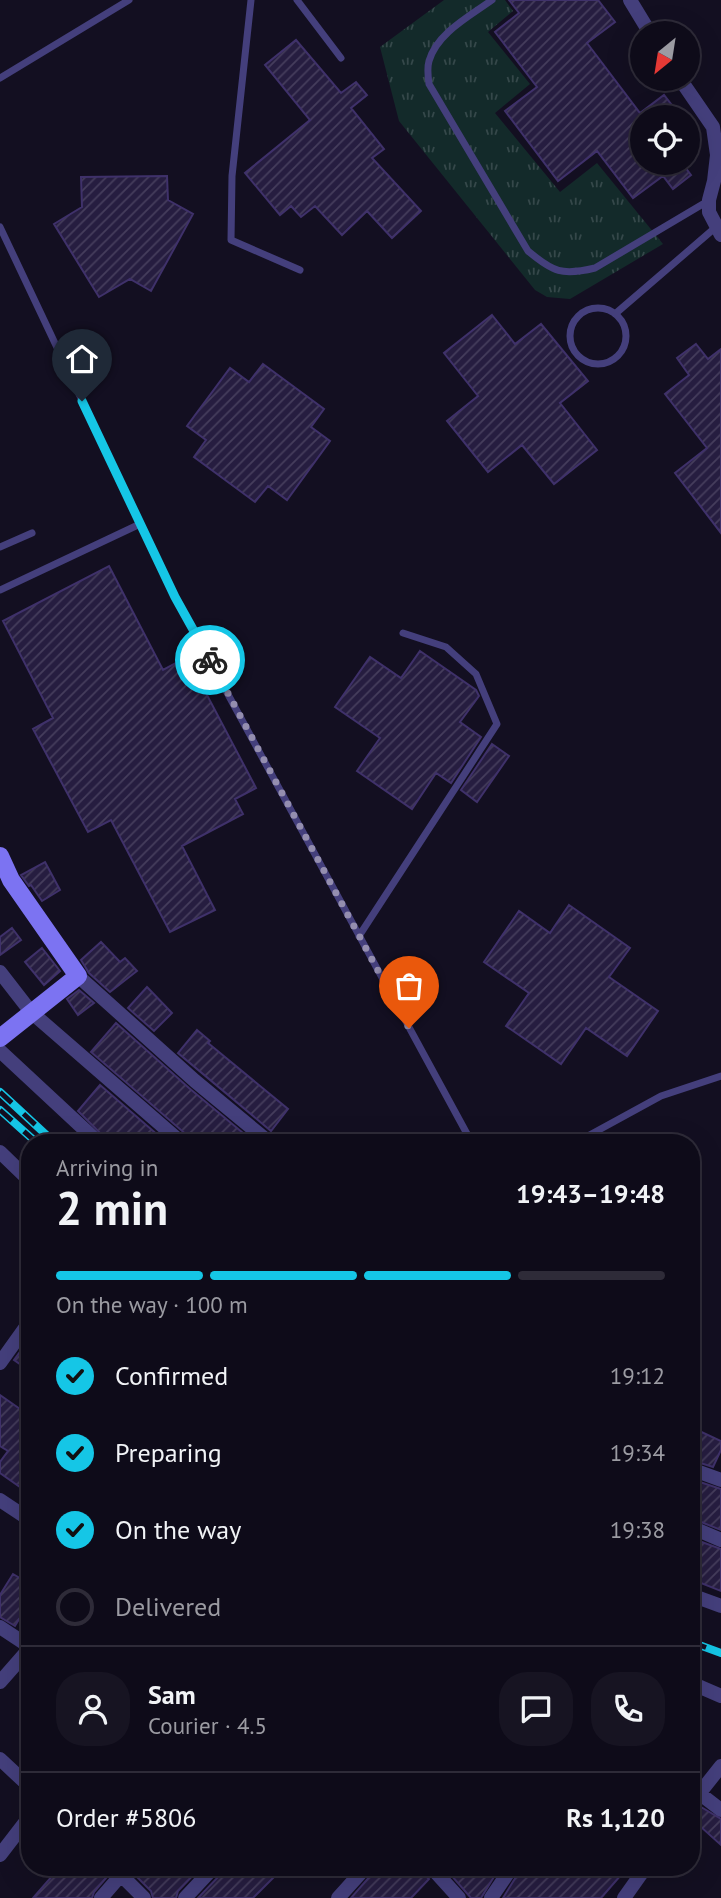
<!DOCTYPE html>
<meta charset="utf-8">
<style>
:root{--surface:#0e0b19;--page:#171422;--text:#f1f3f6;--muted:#9b9ba2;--line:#2e2b38;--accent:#15c6e6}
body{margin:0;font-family:"PT Sans",sans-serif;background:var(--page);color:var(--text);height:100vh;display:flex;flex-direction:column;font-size:26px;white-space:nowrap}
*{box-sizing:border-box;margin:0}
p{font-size:23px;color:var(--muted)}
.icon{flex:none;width:38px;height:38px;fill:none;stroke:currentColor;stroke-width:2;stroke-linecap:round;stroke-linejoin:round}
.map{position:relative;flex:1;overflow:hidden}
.panel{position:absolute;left:21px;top:1134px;width:679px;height:742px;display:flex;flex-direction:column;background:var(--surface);border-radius:28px;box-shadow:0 7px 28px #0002,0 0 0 2px var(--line)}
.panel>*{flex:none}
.needle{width:46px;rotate:210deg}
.fabs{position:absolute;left:630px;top:21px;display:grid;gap:14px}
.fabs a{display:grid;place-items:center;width:70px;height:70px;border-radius:50%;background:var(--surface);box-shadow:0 7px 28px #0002,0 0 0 2px var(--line);font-size:35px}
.pin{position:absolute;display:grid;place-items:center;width:60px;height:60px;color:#fff;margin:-72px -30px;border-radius:50% 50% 50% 0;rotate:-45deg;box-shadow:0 0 7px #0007}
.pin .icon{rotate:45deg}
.courier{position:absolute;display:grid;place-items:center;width:70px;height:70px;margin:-35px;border:5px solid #15c6e6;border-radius:50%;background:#fff;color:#222;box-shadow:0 2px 9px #0007}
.head em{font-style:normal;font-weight:600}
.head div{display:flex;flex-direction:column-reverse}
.head{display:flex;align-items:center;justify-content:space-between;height:119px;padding:0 35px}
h1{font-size:46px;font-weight:600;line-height:52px}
.bar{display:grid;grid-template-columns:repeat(4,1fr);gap:10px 7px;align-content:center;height:84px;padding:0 35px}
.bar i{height:9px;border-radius:5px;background:var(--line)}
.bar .selected{background:var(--accent)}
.bar p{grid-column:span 4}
.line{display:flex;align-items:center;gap:18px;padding:0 35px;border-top:2px solid var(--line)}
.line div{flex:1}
.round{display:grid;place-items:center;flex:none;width:74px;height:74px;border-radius:28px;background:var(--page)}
ol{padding:0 35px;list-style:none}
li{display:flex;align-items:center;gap:21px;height:77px}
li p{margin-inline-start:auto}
li .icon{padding:7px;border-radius:50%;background:var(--accent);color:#111;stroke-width:4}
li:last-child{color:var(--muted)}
li i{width:38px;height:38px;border:4px solid var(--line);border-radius:50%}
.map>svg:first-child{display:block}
.park{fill:url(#park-tufts)}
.building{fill:url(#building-hatch);stroke:#3f316a;stroke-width:2}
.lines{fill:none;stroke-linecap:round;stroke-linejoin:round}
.lane{stroke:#443f7c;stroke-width:7}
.street{stroke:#443f7c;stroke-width:14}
.secondary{stroke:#7c73f2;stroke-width:18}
.rail-casing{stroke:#15c6e6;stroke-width:8}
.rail{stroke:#130f21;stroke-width:5;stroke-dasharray:16;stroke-linecap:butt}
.done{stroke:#948eaf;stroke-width:7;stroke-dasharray:0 12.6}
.route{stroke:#15c6e6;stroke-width:9}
</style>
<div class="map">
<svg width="721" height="1898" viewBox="0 0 721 1898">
<defs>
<pattern id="park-tufts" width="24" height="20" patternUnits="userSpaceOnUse" patternTransform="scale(1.75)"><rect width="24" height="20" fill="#132a2a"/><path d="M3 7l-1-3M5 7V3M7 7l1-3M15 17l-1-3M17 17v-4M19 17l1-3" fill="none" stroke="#35484a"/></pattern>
<pattern id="building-hatch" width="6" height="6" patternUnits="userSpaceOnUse" patternTransform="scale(1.75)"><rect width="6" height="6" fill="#261d40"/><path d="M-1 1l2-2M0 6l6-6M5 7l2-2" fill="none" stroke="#453d5c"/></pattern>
</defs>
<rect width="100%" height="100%" fill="#130f21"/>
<path class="park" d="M 444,0 L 505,0 L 513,11 L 488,32 L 530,84 L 495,113 L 560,192 L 597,163 L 663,244 L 570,299 L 547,297 L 535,290 L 399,121 L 380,47 Z"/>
<path class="building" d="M 509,0 L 598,0 L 615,22 L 587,43 L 640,113 L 664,95 L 681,117 L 642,117 L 642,163 L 682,163 L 691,175 L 673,189 L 663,176 L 633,198 L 597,151 L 558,181 L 505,111 L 537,87 L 495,32 L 519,13 Z
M 296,40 L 341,93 L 356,82 L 367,95 L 351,108 L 384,149 L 372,158 L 421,211 L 392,238 L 367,211 L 342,235 L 315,206 L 301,217 L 291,206 L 280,215 L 245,173 L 310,120 L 265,65 Z
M 167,176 L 168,200 L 193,214 L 151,291 L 130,279 L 99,297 L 54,224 L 82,207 L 81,177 Z
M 492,315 L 515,344 L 541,324 L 588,381 L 560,403 L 597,450 L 554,484 L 522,445 L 488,472 L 447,421 L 478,396 L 444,353 Z
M 696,344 L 708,359 L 721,349 L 721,533 L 675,473 L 707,448 L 665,394 L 689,375 L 677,358 Z
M 263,364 L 324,409 L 311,427 L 330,441 L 287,500 L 268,486 L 255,502 L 194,457 L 206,440 L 187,426 L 230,368 L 249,382 Z
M 109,566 L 163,670 L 187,657 L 256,788 L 235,799 L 243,814 L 182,846 L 215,910 L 170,932 L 111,820 L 88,832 L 33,729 L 53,718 L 3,621 Z
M 420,651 L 476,690 L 479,696 L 460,722 L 481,737 L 451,783 L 436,773 L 412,809 L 357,771 L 380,738 L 335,707 L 370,657 L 401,678 Z
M 492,744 L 509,756 L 477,802 L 461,790 Z
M 45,862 L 60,890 L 42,901 L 31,885 L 29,886 L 21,875 Z
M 569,905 L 630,948 L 609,977 L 658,1011 L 627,1056 L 586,1028 L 561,1064 L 506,1026 L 529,993 L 484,962 L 519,911 L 550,933 Z
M 12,928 L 21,940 L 0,955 L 0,937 Z
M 101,942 L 120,962 L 125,958 L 137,971 L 110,992 L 89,973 L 81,960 Z
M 42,948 L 60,971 L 44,985 L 25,962 Z
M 147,987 L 172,1013 L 154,1031 L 128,1008 Z
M 79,990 L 94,1003 L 78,1015 L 67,999 Z
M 116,1023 L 189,1088 L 255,1143 L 191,1143 L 188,1136 L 91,1052 Z
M 197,1030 L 210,1041 L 208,1043 L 288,1109 L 271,1131 L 178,1053 Z
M 100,1085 L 167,1143 L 110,1143 L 78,1111 Z
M 30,1338 L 30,1371 L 14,1360 Z
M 0,1395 L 30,1416 L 30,1494 L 0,1473 L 0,1462 L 8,1451 L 0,1446 Z
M 695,1429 L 721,1441 L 721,1450 L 713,1467 L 691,1460 L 691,1437 Z
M 691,1479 L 721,1489 L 721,1530 L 691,1518 L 691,1512 L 698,1500 L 691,1496 Z
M 691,1538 L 721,1549 L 721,1591 L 691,1579 Z
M 13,1574 L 30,1584 L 30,1601 L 15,1626 L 0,1617 L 0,1595 Z
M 701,1807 L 721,1819 L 721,1845 L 691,1818 Z
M 60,1867 L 94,1867 L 106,1878 L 94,1892 L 92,1898 L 33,1898 Z
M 146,1867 L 201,1867 L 178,1891 L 176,1898 L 153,1898 L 151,1891 L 137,1877 Z
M 223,1867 L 284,1867 L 253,1898 L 198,1898 L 221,1874 Z
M 378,1867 L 394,1867 L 401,1874 L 407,1867 L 416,1867 L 429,1879 L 411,1898 L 351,1898 Z
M 444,1867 L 500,1867 L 481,1898 L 471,1898 Z
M 522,1867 L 628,1867 L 601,1898 L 503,1898 Z"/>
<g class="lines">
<path class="lane" d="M 251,0 L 232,176 L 231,240 L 300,270
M 297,0 L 341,58
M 492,0 C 470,16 437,33 429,61 C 427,68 428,77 429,84 L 528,251 C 553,272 562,276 595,268 L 708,201
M 0,78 L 129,0
M 0,227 L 175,597 L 472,1143
M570 336a28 28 0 1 1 56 0a28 28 0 1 1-56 0Z
M 615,314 L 716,227
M 0,547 L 32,533
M 0,590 L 140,524
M 359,936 L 497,724 L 476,674 L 446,647 L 403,633
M 575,1143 L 661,1096 L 721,1076"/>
<path class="street" d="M 630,0 L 650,33
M 680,79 L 713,127 L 717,155 L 714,181 L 709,200 L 709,212 L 721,235
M 0,972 L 31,1012 L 182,1143
M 78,976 L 195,1081 L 270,1143
M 0,1051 L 99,1143
M 0,1152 L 30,1181
M 0,1363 L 30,1321
M 691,1469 L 721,1480
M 0,1500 L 30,1520
M 691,1527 L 721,1540
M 691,1595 L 721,1606
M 0,1627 L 30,1647
M 0,1682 L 30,1648
M 691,1683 L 721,1696
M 0,1759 L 30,1787
M 699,1793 L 721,1810
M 691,1804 L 721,1766
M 0,1855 L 30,1816
M 113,1867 L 144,1898
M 431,1867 L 459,1898
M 101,1898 L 128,1867
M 185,1898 L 214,1867
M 338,1898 L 366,1867
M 491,1898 L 512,1867
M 624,1898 L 646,1867"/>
<path class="secondary" d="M 0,856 L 11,880 L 78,976 L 0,1038"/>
<defs>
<path id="rail" d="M 0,1092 L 55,1143
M 0,1110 L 37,1143
M 691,1642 L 721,1653"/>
</defs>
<use href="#rail" class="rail-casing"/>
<use href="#rail" class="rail"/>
</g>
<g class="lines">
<path class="done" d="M 210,660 L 409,1028"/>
<path class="route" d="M 82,401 L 175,597 L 210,660"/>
</g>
</svg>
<div class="fabs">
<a><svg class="needle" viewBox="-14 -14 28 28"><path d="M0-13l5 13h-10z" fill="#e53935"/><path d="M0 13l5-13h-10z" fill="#9b9ba2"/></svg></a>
<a><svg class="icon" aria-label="locate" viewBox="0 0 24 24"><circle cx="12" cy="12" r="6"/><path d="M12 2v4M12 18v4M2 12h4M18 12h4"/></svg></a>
</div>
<div class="pin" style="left:409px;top:1028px;background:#ea580c"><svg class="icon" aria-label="bag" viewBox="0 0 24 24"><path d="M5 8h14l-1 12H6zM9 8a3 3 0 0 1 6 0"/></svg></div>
<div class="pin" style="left:82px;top:401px;background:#1f2937"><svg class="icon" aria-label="home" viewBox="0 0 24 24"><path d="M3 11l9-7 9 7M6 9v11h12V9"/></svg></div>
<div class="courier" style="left:210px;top:660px"><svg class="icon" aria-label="bike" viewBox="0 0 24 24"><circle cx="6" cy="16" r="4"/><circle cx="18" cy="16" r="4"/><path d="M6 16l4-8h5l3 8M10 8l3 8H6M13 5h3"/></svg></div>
<section class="panel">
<div class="head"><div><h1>2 min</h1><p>Arriving in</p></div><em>19:43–19:48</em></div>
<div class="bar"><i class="selected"></i><i class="selected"></i><i class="selected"></i><i></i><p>On the way · 100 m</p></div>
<ol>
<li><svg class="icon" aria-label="check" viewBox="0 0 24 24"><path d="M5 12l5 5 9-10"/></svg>Confirmed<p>19:12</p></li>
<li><svg class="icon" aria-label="check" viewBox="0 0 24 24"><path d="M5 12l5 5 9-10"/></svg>Preparing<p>19:34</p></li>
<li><svg class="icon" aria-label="check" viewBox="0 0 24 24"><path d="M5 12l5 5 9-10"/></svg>On the way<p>19:38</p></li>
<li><i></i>Delivered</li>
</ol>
<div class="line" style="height:126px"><a class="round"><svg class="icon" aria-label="person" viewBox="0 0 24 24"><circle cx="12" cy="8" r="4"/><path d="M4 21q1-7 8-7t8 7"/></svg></a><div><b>Sam</b><p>Courier · 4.5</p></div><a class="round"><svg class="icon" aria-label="chat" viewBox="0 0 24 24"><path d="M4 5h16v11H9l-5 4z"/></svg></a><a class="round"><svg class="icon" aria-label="phone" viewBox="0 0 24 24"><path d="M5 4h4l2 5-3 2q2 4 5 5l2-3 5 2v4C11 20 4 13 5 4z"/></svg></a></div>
<div class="line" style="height:91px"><div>Order #5806</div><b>Rs 1,120</b></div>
</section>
</div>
